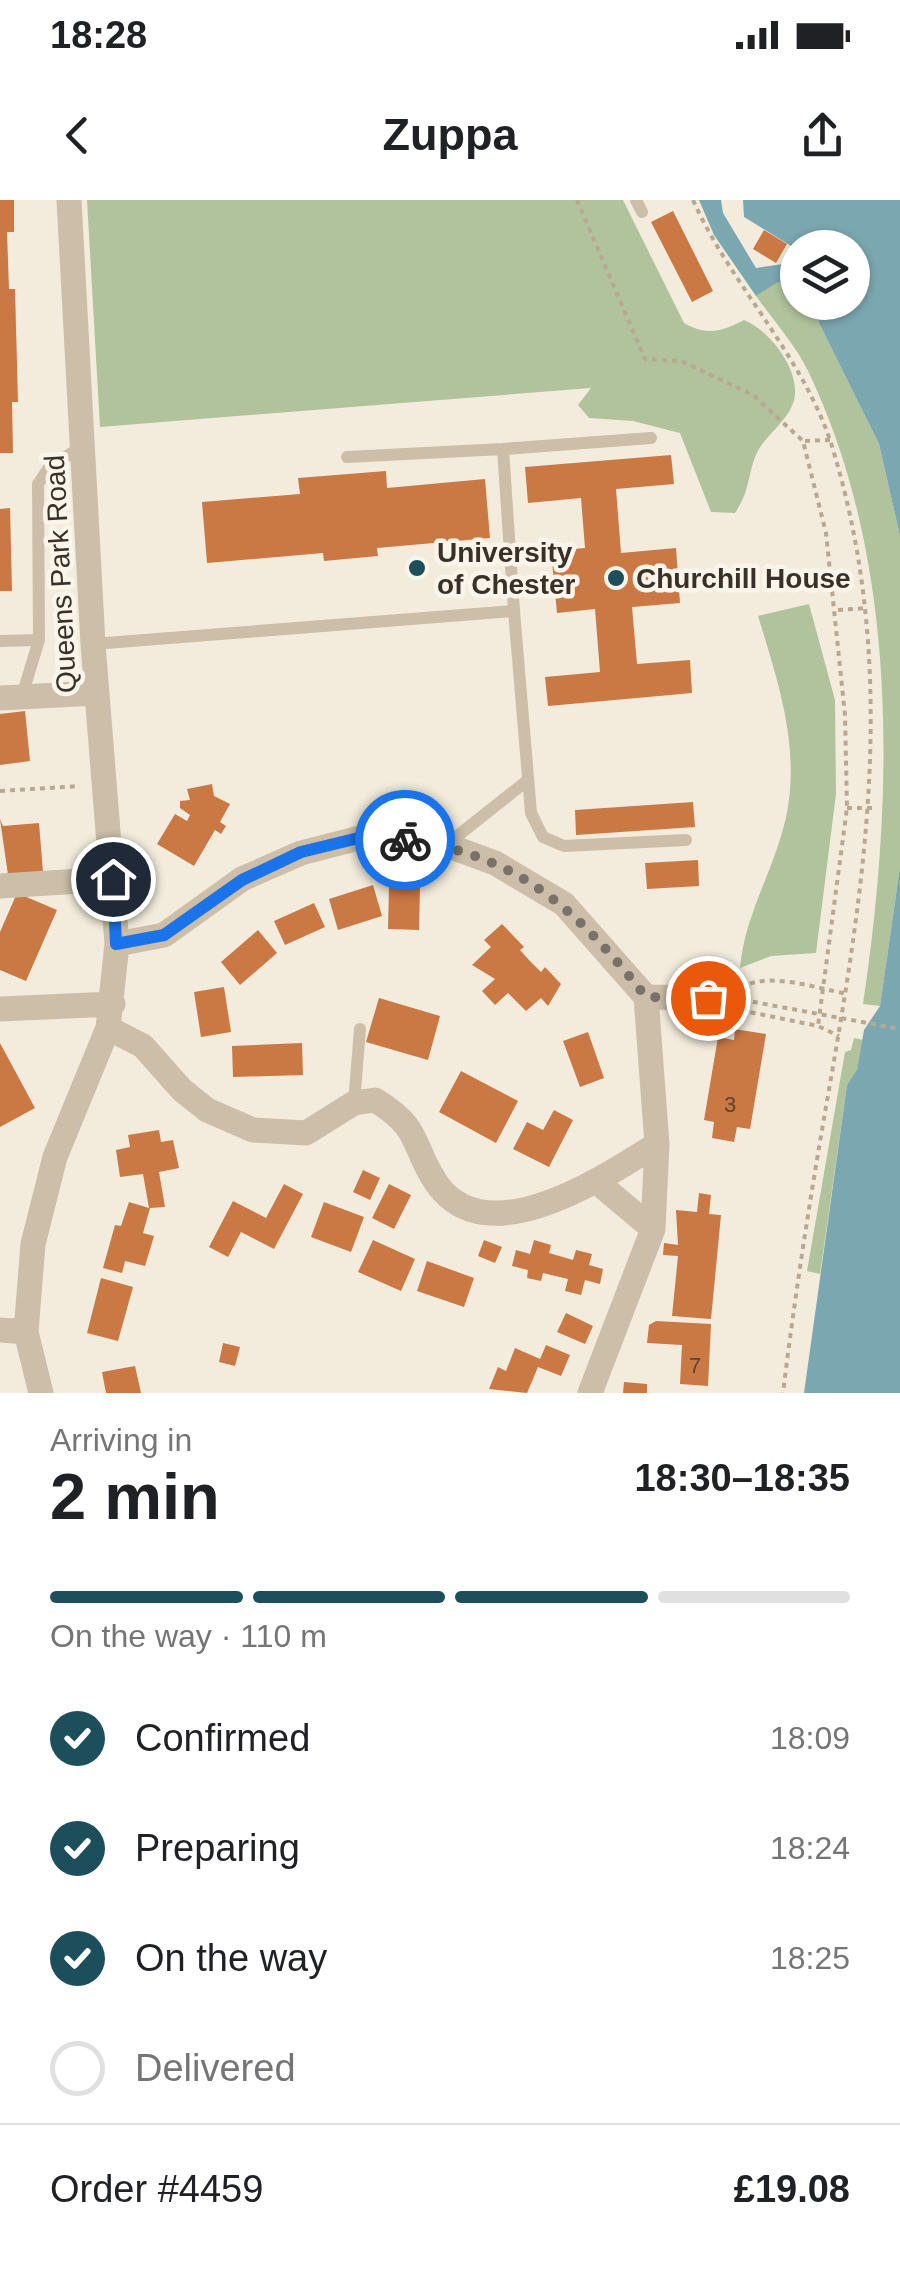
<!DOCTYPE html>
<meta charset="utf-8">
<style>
:root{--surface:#fff;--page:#f6f6f6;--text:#202124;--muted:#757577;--line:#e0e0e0;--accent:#1c4e5c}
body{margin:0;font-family:Arial,sans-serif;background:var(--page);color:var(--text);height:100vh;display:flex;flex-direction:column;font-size:38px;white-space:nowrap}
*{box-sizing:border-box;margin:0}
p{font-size:32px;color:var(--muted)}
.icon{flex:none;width:55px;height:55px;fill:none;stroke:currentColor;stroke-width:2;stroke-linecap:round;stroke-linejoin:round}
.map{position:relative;height:1193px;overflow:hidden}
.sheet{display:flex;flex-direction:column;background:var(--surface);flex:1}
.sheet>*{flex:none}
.buttons{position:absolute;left:780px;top:30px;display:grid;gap:20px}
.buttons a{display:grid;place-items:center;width:90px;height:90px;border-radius:50%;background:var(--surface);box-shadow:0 2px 8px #0004;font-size:50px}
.pin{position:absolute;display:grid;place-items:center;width:85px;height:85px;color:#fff;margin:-42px;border:5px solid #fff;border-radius:50%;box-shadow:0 2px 10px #0007}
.courier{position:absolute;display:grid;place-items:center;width:100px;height:100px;margin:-50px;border:8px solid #1a73e8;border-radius:50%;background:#fff;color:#222;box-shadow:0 2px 12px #0007}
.headline em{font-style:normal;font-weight:700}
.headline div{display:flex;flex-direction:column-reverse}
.headline{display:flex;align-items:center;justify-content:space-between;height:170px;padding:0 50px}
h1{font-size:65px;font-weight:700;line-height:75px}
.bar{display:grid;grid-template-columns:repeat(4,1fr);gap:15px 10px;align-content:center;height:120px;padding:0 50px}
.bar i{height:12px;border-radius:8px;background:var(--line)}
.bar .current{background:var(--accent)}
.bar p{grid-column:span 4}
.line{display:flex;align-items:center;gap:25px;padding:0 50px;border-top:2px solid var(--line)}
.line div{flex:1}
ol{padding:0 50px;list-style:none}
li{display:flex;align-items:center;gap:30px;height:110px}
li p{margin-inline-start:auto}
li .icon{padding:10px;border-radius:50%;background:var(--accent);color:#fff;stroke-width:4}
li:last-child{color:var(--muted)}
li i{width:55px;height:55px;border:5px solid var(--line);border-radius:50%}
.status{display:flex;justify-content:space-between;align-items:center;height:70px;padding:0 50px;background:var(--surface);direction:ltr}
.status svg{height:28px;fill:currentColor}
header{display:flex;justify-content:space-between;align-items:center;height:130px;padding:0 50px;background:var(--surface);font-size:45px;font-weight:700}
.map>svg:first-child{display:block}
.green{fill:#b0c39c}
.water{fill:#7ba7b1}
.building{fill:#ca7844}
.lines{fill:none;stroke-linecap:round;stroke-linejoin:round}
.path{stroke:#b8a892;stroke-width:4;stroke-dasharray:5 5;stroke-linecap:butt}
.service{stroke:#ccbea8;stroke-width:12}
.minor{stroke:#ccbea8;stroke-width:25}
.path-bridge{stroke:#b8a892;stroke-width:4;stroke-dasharray:5 5;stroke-linecap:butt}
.done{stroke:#7a7268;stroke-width:10;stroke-dasharray:0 18}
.route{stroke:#1a73e8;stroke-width:12}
.poi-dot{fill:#1c4e5c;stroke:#faf5ea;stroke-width:4}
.labels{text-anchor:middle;stroke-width:9;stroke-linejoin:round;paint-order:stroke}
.number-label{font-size:22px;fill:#5d4230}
.poi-label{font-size:28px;font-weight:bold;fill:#393029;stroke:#faf5ea;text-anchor:start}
.street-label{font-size:28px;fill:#393029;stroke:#faf5ea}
</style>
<div class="status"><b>18:28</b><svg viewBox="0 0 49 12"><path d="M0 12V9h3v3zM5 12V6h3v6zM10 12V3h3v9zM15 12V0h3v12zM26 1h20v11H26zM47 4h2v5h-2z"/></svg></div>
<header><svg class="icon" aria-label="back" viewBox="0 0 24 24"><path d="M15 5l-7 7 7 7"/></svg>Zuppa<svg class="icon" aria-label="share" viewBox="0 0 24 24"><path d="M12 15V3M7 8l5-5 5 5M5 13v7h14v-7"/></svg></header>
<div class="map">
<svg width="900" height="1193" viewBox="0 0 900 1193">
<rect width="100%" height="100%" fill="#f3ecdd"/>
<path class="green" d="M 87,0 L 623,0 L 684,123 C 707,136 721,132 744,120 C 770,130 806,176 792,206 C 785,222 768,234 759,249 C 747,270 752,288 735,313 L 711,312 L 680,233 L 633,221 L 589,218 L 578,205 L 591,188 L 100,227 Z
M 778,81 L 797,86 L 798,102 L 816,103 L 819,123 L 879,244 L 900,336 L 900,667 L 880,806 L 863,804 C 894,597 900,362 808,171 C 795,144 773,120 756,96 Z
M 809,404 L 835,500 L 836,594 L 816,753 L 771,756 L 740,768 C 744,721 768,680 781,636 C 805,560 780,488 758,416 Z
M 854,838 L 863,840 L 857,871 L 847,885 L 820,1074 L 807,1071 L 845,852 L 851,850 Z"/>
<path class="water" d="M 699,0 L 721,0 L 723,13 L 756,68 L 797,62 L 797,86 L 778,82 L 756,96 L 714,35 Z
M 743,0 L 900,0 L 900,336 L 879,244 L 819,123 L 816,103 L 852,102 L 852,48 L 809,47 L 808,41 L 791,46 L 744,17 Z
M 900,667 L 900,1193 L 804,1193 L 847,885 L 857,870 L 864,830 L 880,806 Z"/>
<path class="building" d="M 0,0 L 14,0 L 14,32 L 7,32 L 9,89 L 15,89 L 18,202 L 12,202 L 13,253 L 0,253 Z
M 673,11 L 713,91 L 692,102 L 651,22 Z
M 764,30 L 787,44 L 776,63 L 753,49 Z
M 671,255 L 674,284 L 616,289 L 621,353 L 676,348 L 680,403 L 632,407 L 637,464 L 690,460 L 692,493 L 548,506 L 545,477 L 600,472 L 595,409 L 557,413 L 551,351 L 585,348 L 581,298 L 528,303 L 525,267 Z
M 386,271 L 387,288 L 485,279 L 490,338 L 377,348 L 378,356 L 324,361 L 323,353 L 207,363 L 202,302 L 300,294 L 298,278 Z
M 10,308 L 12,391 L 0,391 L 0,309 Z
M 25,511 L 30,561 L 0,565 L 0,514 Z
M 212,584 L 214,596 L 230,604 L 220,622 L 226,626 L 221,634 L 215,630 L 194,666 L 157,644 L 175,614 L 187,621 L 190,615 L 180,608 L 180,601 L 190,600 L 187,589 Z
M 693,602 L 695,627 L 576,635 L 575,610 Z
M 0,619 L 3,626 L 39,623 L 43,672 L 8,675 Z
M 698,660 L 699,686 L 647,689 L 645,663 Z
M 373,685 L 382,716 L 338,730 L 329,699 Z
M 389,687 L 420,687 L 419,730 L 388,729 Z
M 17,693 L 57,710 L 26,781 L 0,770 L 0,732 Z
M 314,703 L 325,727 L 285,745 L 274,721 Z
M 502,724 L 524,747 L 520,750 L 529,760 L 541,772 L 545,767 L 561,784 L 548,806 L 541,798 L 526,811 L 508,793 L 495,805 L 482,791 L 495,779 L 472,765 L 491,747 L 484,740 Z
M 258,730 L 277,753 L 240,785 L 221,762 Z
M 224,787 L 231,832 L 201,837 L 194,792 Z
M 379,798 L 440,816 L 428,860 L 366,842 Z
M 735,829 L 766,834 L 750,929 L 737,927 L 734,942 L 712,938 L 714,922 L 704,920 L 718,837 L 734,840 Z
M 588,832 L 604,878 L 580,887 L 563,841 Z
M 0,843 L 35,908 L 0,927 Z
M 302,843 L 303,875 L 233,877 L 232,846 Z
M 461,871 L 518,901 L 496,943 L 439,912 Z
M 554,910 L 573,920 L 549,967 L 513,949 L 527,922 L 543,930 Z
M 159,930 L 161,942 L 173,940 L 179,968 L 159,972 L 165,1007 L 150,1008 L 143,1033 L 154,1036 L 145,1066 L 125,1061 L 122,1073 L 103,1068 L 115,1025 L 121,1026 L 129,1002 L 149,1008 L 143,974 L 120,977 L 116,950 L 130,947 L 128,935 Z
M 363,970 L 380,978 L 370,1000 L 353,992 Z
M 284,984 L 303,994 L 274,1049 L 241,1032 L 228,1057 L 209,1047 L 233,1001 L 266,1018 Z
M 389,984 L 411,995 L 394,1029 L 372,1018 Z
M 699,993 L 711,995 L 709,1014 L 721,1015 L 711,1119 L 672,1116 L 678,1056 L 663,1055 L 664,1043 L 678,1045 L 676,1010 L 697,1012 Z
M 324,1002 L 364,1017 L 351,1052 L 311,1037 Z
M 373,1040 L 415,1059 L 401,1091 L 358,1072 Z
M 484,1040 L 502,1047 L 495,1063 L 478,1056 Z
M 534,1040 L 551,1045 L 549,1053 L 573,1060 L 576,1050 L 592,1054 L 589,1065 L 603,1069 L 600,1084 L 585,1080 L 581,1095 L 565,1091 L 568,1079 L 543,1073 L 541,1081 L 527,1078 L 528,1070 L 512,1066 L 516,1050 L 530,1054 Z
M 427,1061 L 474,1078 L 464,1107 L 417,1091 Z
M 101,1078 L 133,1087 L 118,1141 L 87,1133 Z
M 566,1113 L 593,1126 L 585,1144 L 557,1132 Z
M 656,1121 L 711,1124 L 708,1186 L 680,1184 L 682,1145 L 647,1143 L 649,1125 Z
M 223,1143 L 240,1147 L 235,1166 L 219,1162 Z
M 546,1145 L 570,1155 L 561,1176 L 538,1167 L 527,1193 L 489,1189 L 498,1167 L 506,1171 L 515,1148 L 540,1159 Z
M 135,1166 L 141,1193 L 106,1193 L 102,1172 Z
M 624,1182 L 647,1184 L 647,1193 L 623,1193 Z"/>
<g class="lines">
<path class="path" d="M 577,0 L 645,159 L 681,161 L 753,195 L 803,241 L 826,333 L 845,515 L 847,608 L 818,826
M 693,0 C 731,85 801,153 831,243 C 900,465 866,678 827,901 C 810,998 795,1095 783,1193
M 805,241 L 831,240
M 838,410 L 868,408
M 0,591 L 80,586
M 847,608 L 872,608
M 734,795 C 755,766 818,789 848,794
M 733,804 L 740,810 L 818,826 L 839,836"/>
<path class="service" d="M 636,0 L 642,12
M 503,249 L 651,238
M 514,411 L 531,613 L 543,637 L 564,646 L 686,640
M 39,440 L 38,284 L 50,266 L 82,247
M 0,441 L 39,440 L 22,496
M 93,444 L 514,411 L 503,249 L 347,257
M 446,645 L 528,580
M 354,903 L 360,829"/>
<path class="minor" d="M 0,498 L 97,493
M 0,686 L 113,679
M 117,744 L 164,735 L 242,679 L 301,653 L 371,635 L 446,645 L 495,663 L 564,704 L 646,797 L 657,944 L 653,1029 L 590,1193
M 646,797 L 708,798
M 0,809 L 113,804
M 108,828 L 143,846 L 182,890 L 207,910 L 253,930 L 306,933 L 354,903 L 375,900 C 423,929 411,946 437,984 C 488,1056 606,976 657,944
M 597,982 L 653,1029
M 0,1130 L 26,1132
M 41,1193 L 26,1132 L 33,1044 L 55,957 L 108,828 L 117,744 L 93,444 L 69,0"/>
<path class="path-bridge" d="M 743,800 L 900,829"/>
</g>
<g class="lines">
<path class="done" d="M 405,640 C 519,654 578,711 646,797 L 708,798"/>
<path class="route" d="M 113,679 L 116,744 L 164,735 L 242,680 L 301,652 L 371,635 L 405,640"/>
</g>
<g class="poi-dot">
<circle cx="417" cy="368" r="10"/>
<circle cx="616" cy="378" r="10"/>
</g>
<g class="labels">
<g class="number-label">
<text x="730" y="912">3</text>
<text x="695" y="1173">7</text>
</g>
<g class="poi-label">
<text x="437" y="362">University<tspan x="437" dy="32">of Chester</tspan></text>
<text x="636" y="388">Churchill House</text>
</g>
<g class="street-label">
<text transform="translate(60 374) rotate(-93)" y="10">Queens Park Road</text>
</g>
</g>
</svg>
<div class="buttons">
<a><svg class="icon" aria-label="layers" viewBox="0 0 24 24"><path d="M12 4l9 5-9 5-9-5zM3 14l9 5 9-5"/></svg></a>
</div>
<div class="pin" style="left:708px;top:798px;background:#ea580c"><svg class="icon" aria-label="bag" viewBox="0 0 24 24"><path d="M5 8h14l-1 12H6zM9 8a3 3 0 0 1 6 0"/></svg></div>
<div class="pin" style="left:113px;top:679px;background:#1f2937"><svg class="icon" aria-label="home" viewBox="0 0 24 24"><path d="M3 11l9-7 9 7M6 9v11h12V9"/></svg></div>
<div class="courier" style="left:405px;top:640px"><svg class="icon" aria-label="bike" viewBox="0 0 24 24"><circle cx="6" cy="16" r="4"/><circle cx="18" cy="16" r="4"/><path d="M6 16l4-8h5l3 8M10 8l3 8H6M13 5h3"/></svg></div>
</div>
<section class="sheet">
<div class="headline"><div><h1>2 min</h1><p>Arriving in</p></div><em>18:30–18:35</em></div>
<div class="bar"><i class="current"></i><i class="current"></i><i class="current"></i><i></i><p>On the way · 110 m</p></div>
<ol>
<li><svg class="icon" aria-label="check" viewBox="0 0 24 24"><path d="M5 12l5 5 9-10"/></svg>Confirmed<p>18:09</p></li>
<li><svg class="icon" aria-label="check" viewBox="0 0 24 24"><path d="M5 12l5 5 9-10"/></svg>Preparing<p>18:24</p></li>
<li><svg class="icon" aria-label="check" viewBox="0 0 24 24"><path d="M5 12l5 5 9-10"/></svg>On the way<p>18:25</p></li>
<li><i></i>Delivered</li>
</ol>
<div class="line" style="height:130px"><div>Order #4459</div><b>£19.08</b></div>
</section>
